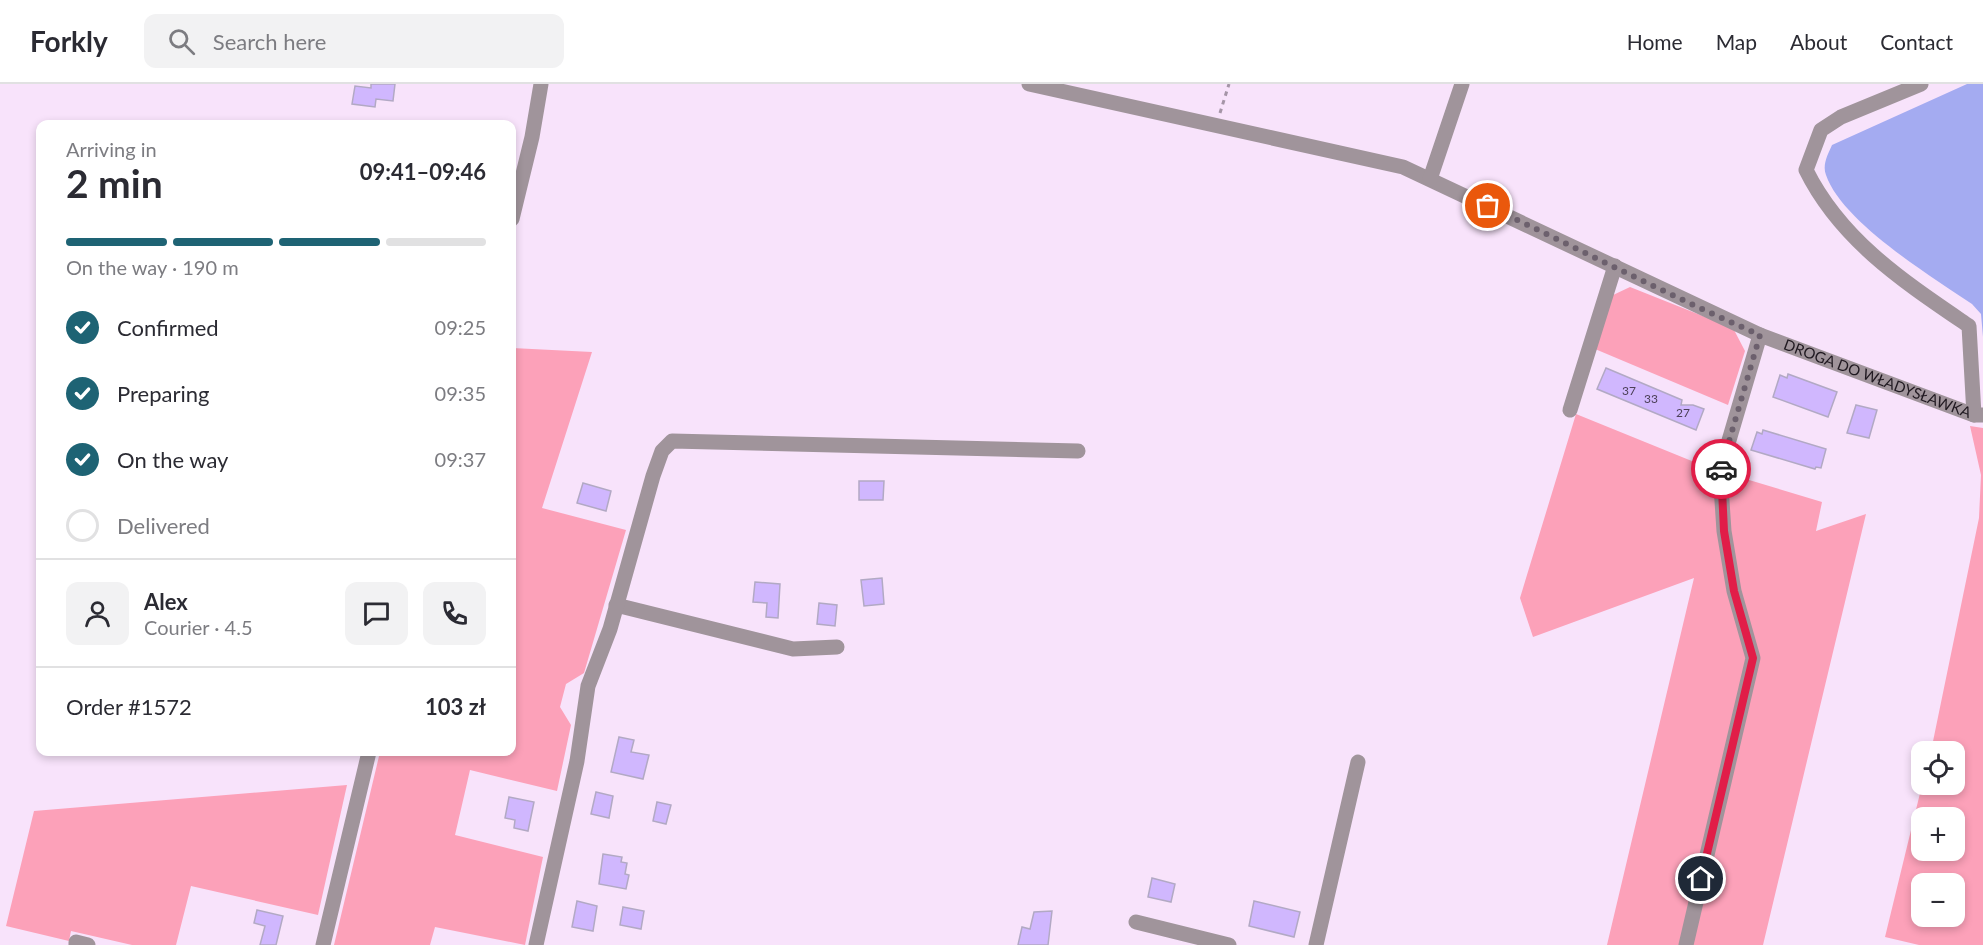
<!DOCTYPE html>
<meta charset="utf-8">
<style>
:root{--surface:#fff;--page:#f2f2f3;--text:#2b2b33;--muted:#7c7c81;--line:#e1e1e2;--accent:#1e6374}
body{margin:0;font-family:Lato,sans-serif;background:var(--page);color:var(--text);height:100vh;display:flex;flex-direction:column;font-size:22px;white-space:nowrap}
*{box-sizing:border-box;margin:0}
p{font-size:20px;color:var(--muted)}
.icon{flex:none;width:33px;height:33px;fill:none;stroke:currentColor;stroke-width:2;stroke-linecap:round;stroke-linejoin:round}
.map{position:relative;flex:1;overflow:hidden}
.sheet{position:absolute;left:36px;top:36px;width:480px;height:636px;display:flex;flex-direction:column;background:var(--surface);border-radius:12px;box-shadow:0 3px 9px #0003}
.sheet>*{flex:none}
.tools{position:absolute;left:1911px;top:657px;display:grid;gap:12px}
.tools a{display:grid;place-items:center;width:54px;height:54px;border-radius:12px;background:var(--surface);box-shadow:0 3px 9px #0003;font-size:30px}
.pin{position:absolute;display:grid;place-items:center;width:51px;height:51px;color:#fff;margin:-26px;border:3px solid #fff;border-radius:50%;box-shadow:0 2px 6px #0007}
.courier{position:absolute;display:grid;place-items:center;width:60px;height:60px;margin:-30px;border:4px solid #e11d48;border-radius:50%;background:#fff;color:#222;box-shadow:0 2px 8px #0007}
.summary em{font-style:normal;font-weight:700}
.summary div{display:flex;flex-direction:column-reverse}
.summary{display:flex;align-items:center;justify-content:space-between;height:102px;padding:0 30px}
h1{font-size:39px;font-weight:700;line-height:45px}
.bar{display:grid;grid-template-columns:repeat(4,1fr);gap:9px 6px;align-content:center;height:72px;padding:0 30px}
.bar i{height:8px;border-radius:4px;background:var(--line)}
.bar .active{background:var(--accent)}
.bar p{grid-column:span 4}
.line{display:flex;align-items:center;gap:15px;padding:0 30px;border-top:2px solid var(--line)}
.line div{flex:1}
.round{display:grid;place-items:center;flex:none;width:63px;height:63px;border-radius:12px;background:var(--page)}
ol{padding:0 30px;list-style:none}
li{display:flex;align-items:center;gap:18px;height:66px}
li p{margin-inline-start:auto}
li .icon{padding:6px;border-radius:50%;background:var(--accent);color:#fff;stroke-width:4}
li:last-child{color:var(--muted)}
li i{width:33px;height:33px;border:3px solid var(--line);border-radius:50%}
header{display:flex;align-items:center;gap:36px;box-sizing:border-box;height:84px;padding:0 30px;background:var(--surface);border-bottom:2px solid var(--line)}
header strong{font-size:28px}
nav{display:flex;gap:33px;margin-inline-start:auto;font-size:21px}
.search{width:420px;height:54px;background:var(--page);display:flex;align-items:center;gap:15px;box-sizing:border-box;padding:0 21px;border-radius:12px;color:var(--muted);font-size:22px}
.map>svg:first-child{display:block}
.green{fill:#fca1b9;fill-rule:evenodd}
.water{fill:#a4abf1}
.building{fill:#d0b7fe;stroke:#b2a9c4;stroke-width:1.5}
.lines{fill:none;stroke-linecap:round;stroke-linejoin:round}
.path{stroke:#a595a7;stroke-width:3;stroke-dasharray:4.5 4.5;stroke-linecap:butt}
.minor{stroke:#a0949b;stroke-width:15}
.done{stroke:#6c606d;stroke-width:6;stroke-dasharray:0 10.8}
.route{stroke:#e11d48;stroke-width:8}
.labels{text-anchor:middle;stroke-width:6;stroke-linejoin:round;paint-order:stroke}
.number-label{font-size:12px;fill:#4c4058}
.street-label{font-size:15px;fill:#201921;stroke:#fdf5ff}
</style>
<header>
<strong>Forkly</strong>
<div class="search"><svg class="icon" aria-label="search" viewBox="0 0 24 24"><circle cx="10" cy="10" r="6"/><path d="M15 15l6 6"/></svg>Search here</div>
<nav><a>Home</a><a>Map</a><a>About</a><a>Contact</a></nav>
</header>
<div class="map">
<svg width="1983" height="861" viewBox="0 0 1983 861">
<rect width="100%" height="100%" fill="#f8e3fb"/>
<path class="green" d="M 1630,203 L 1733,244 L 1745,267 L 1728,321 L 1595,265 L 1611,212 Z
M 512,264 L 592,268 L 542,424 L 626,446 L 584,589 L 566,600 L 560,623 L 571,641 L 557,707 L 470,686 L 455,751 L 543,773 L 525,861 L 435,843 L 430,861 L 334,861 L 380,668 L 512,668 Z
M 1576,330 L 1709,384 L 1822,418 L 1816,447 L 1866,430 L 1763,861 L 1607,861 L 1694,494 L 1533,553 L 1520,514 Z
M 1970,342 L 1983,344 L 1983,861 L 1919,861 L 1885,853 L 1922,701 L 1954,700 L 1954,668 L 1931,667 L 1979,434 L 1981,391 ZM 1922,734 L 1954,734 L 1954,766 L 1922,766 ZM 1922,800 L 1954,800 L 1954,832 L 1922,832 Z
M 347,701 L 318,831 L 191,802 L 176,861 L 132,861 L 71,847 L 69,857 L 6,842 L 34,727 Z"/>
<path class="water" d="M 1967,0 L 1983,0 L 1983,253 L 1981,230 L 1972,220 C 1932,193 1842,138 1826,91 C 1822,81 1828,70 1832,61 Z"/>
<path class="building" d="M 371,0 L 395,0 L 393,17 L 376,15 L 375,23 L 352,20 L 355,2 L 371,4 Z
M 1606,284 L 1682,316 L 1681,321 L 1693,321 L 1704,325 L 1696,346 L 1597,305 Z
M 1788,290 L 1837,308 L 1828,333 L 1773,313 L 1780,291 L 1787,294 Z
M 1856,321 L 1877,326 L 1869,354 L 1847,349 Z
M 1763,346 L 1826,365 L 1821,384 L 1816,383 L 1815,385 L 1751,366 L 1757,348 L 1762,350 Z
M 859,397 L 884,397 L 883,416 L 859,416 Z
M 583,399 L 611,407 L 606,427 L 577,419 Z
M 882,494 L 884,520 L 864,522 L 861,496 Z
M 755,498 L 780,500 L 778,534 L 766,533 L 767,519 L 753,518 Z
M 819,519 L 837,521 L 835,542 L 817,540 Z
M 619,653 L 634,656 L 631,668 L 649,671 L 643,695 L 611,688 Z
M 596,708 L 613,712 L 609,734 L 591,730 Z
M 509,713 L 534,718 L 528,747 L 514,744 L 515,736 L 505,734 Z
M 657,718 L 671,721 L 666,740 L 653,737 Z
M 603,770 L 622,773 L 621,778 L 627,779 L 625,790 L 629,791 L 626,805 L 599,800 Z
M 1152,794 L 1175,800 L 1171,818 L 1148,813 Z
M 577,817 L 597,822 L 593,847 L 572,843 Z
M 1254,817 L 1300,828 L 1294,853 L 1249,842 Z
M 623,823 L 644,827 L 641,845 L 620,841 Z
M 257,826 L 283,832 L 276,861 L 260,861 L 265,842 L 254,839 Z
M 1052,827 L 1048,861 L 1018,861 L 1022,843 L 1030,845 L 1034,828 Z"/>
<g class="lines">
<path class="path" d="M 1220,29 L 1229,0"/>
<g class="minor">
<path id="s1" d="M 1029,0 L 1403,83 L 1760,251 L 1974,331 L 1983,331"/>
<path d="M 1921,0 L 1841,33 L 1821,46 L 1806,86 C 1841,157 1906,199 1969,242 L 1974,331"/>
<path d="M 1430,95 L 1462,0"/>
<path d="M 512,135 L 532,53 L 541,0"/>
<path d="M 1570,326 L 1615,182"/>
<path d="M 616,521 L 793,565 L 837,563"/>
<path d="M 1136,838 L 1229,861"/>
<path d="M 76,861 L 76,858 L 88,861"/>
<path d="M 323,861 L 369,668"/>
<path d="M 536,861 L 577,677 L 588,602 L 610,545 L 653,392 L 662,367 L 672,357 L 1078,367"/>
<path d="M 1316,861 L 1358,678"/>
<path d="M 1686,861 L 1753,574 L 1734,507 L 1724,447 L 1720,387 L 1760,251"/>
</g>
</g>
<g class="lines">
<path class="done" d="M 1488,122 C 1579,165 1668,211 1760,251 L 1721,385"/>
<path class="route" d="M 1701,795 L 1753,574 L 1734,507 L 1724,447 L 1721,385"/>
</g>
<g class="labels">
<g class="number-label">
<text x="1629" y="311">37</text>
<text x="1651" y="319">33</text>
<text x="1683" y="333">27</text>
</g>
<g class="street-label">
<text dy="5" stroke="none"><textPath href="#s1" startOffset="903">DROGA DO WŁADYSŁAWKA</textPath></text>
</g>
</g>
</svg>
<div class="tools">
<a><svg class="icon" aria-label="locate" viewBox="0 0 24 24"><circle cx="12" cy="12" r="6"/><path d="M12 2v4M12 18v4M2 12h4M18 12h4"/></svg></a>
<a>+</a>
<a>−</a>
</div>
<div class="pin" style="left:1488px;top:122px;background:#ea580c"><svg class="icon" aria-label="bag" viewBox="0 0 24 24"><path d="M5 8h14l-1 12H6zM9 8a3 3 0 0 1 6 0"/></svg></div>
<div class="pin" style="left:1701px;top:795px;background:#1f2937"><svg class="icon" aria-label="home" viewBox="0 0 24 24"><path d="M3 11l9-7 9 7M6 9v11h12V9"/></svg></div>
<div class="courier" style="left:1721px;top:385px"><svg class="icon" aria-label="car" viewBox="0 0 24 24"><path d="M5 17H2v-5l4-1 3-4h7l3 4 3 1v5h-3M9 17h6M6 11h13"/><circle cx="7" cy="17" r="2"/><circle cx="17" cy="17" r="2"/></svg></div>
<section class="sheet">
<div class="summary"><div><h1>2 min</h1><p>Arriving in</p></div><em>09:41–09:46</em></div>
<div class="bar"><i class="active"></i><i class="active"></i><i class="active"></i><i></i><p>On the way · 190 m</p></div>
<ol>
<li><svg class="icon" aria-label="check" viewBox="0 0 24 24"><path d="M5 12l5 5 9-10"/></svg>Confirmed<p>09:25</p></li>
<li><svg class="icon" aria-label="check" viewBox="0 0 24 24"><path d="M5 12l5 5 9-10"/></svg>Preparing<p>09:35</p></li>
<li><svg class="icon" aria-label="check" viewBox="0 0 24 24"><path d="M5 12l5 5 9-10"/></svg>On the way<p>09:37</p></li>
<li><i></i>Delivered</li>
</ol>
<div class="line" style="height:108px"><a class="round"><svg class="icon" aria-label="person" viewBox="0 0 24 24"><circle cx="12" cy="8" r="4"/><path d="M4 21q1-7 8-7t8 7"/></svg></a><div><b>Alex</b><p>Courier · 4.5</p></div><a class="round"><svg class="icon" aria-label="chat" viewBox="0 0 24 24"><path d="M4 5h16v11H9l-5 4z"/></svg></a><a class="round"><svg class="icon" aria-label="phone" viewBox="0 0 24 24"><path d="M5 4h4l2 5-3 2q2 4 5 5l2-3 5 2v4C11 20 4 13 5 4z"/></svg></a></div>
<div class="line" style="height:78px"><div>Order #1572</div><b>103 zł</b></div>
</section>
</div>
